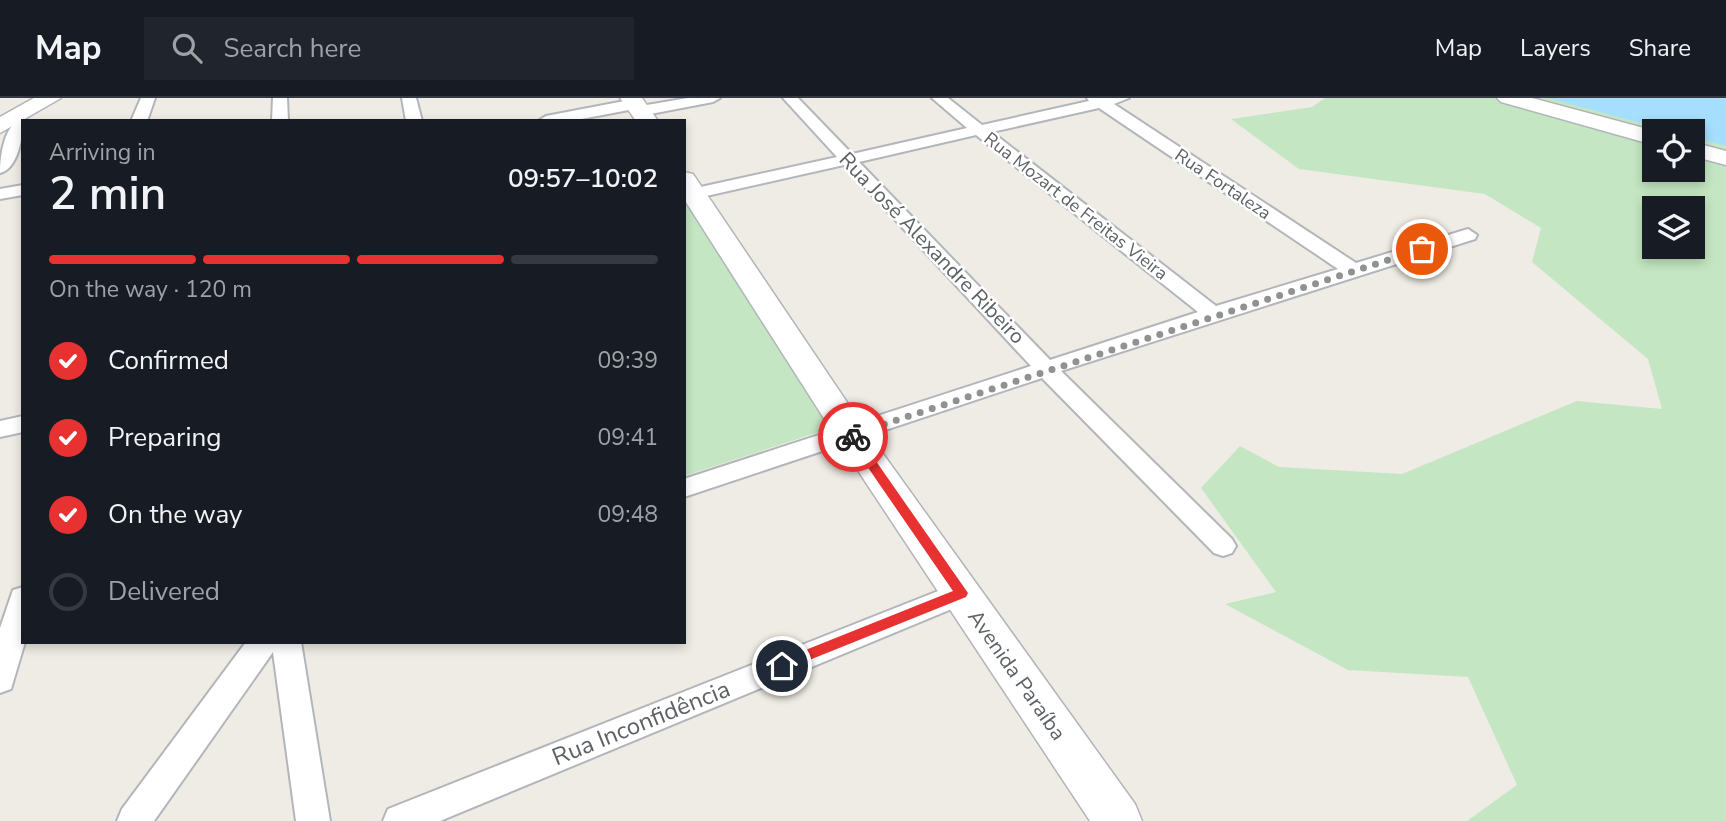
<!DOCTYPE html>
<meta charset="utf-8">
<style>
:root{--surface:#171b24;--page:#20242c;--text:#f1f3f6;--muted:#9ea1a6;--line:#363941;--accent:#e83232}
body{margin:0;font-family:"Nunito Sans",sans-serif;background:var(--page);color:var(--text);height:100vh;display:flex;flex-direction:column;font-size:26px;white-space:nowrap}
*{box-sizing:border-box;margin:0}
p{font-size:23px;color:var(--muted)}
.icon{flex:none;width:38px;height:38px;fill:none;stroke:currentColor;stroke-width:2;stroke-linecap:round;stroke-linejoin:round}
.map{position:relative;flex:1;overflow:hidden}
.details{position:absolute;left:21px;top:21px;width:665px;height:525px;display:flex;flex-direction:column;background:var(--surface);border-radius:0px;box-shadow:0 4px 10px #0003}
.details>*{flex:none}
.controls{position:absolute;left:1642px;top:21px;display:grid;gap:14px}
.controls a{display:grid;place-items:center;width:63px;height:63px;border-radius:0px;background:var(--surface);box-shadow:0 4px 10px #0003;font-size:35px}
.pin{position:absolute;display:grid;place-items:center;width:60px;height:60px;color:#fff;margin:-30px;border:4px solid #fff;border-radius:50%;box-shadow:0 2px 7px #0007}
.courier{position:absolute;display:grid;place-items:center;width:70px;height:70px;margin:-35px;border:5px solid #e83232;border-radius:50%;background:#fff;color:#222;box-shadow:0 2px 9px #0007}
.summary em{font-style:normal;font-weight:600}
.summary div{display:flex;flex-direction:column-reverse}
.summary{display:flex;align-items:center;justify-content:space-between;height:119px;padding:0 28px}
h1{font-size:46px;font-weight:600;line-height:52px}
.bar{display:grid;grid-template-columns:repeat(4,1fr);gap:10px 7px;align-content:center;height:84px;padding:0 28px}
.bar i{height:9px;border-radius:5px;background:var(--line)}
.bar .on{background:var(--accent)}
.bar p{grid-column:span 4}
ol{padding:0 28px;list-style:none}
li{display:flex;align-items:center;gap:21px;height:77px}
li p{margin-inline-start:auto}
li .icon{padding:7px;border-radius:50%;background:var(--accent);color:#fff;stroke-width:4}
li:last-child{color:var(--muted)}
li i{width:38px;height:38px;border:4px solid var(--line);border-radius:50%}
header{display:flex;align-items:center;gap:42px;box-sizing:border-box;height:98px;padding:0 35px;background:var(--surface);border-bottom:2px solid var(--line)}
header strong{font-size:33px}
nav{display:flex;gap:38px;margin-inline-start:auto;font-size:24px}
.search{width:490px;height:63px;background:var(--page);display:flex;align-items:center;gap:18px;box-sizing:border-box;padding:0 24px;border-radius:0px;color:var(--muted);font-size:26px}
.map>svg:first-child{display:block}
.green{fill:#c4e6c2;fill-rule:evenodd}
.water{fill:#a6dffe}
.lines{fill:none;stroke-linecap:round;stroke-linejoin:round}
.street-casing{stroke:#b2b6ba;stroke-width:4}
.secondary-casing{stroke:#b1b5ba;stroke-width:3}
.street{fill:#fff;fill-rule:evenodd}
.secondary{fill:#fff;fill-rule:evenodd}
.route{fill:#e83232}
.done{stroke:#909292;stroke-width:7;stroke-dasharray:0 12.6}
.labels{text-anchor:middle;stroke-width:5;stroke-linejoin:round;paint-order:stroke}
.far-street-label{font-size:18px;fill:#5d6165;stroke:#fff}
.street-label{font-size:21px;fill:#5d6165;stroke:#fff}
.near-street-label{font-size:24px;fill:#5d6165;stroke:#fff}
</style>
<header>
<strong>Map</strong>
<div class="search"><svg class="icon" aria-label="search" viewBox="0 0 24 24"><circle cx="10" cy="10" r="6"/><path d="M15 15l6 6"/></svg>Search here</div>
<nav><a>Map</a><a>Layers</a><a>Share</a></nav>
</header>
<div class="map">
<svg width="1726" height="723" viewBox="0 0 1726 723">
<rect width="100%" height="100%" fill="#efece5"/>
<path class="green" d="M 1325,0 L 1726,0 L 1726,723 L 1467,723 L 1517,687 L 1468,579 L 1348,572 L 1225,506 L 1276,494 L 1201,390 L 1240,348 L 1279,369 L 1402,376 L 1577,303 L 1662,311 L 1648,261 L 1532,164 L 1541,130 L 1485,96 L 1299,71 L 1231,21 L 1312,9 ZM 1654,33 L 1692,33 L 1692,72 L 1654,72 ZM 1654,110 L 1692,110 L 1692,149 L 1654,149 Z
M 684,103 L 831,330 L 684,378 Z"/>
<path class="water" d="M 1548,0 L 1726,0 L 1726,48 L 1692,39 L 1692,33 L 1670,33 Z"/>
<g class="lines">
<defs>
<path id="street" d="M 141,0 L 155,0 L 147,23 L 131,23 Z
M 273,0 L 287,0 L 288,23 L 272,23 Z
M 402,0 L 416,0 L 422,23 L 406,23 Z
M 688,0 L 720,0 L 713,4 L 640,18 L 635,16 L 634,11 L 571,23 L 538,23 L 546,18 L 635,1 L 640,3 L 641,8 Z
M 783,0 L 798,0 L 852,56 L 967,30 L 932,0 L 948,0 L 982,27 L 1089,3 L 1087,0 L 1129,0 L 1114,6 L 1356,165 L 1468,131 L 1477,137 L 1475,141 L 1061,273 L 1232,441 L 1236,448 L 1232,455 L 1223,458 L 1214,455 L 1042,280 L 684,399 L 684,381 L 1031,268 L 844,67 L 693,101 L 687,100 L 684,96 L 687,92 L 837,59 ZM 1099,10 L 1338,171 L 1216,208 L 992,34 ZM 976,37 L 1198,214 L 1050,262 L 859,64 Z
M 23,20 L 29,23 L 23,23 C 23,38 18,71 0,75 C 0,59 4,25 23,20 Z
M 23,87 L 23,97 L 0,101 L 0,91 Z
M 23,318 L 23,334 L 0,339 L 0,323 Z
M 961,484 L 971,487 L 975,495 L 971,503 L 440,723 L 383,723 L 388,711 Z
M 23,489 L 23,544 L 25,544 L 11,591 L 0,595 L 0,530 L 13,492 Z
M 246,544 L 301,544 L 330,723 L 296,723 L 273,554 L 154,723 L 117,723 L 122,711 Z"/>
<path id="secondary" d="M 34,0 L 61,0 L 0,35 L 0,19 Z
M 620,0 L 642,0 L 658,23 L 636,23 Z
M 1497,0 L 1532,0 L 1655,33 L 1654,47 L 1501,4 Z
M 1692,44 L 1726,53 L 1726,67 L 1692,58 Z
M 684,74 L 693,76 L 863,328 L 1135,706 L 1142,723 L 1090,723 L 839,344 L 684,101 Z"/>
</defs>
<use href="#street" class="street-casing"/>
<use href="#secondary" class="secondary-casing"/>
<use href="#street" class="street"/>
<use href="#secondary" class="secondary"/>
</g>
<path class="route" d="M 849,336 L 857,336 L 968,495 L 966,499 L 782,573 L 778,572 L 778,563 L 953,493 L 849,342 Z"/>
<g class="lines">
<path class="done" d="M 853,339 L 851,337 L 1422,151"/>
</g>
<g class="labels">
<g class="far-street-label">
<text transform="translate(1223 86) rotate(34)" y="6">Rua Fortaleza</text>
<text transform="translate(1076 108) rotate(38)" y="6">Rua Mozart de Freitas Vieira</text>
</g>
<g class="street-label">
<text transform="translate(932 150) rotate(46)" y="7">Rua José Alexandre Ribeiro</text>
<text transform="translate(1017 577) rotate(55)" y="7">Avenida Paraíba</text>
</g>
<g class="near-street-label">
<text transform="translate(641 625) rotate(-22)" y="8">Rua Inconfidência</text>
</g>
</g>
</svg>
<div class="controls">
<a><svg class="icon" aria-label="locate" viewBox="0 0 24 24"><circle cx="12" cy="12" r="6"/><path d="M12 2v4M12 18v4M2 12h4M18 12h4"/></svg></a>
<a><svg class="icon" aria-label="layers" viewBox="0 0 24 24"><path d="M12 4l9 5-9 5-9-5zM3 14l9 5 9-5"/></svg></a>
</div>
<div class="pin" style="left:1422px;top:151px;background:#ea580c"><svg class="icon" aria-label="bag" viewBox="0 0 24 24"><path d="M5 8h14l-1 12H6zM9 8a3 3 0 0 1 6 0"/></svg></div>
<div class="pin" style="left:782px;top:568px;background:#1f2937"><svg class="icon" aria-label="home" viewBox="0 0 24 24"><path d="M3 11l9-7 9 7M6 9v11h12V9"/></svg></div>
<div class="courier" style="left:853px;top:339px"><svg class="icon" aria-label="bike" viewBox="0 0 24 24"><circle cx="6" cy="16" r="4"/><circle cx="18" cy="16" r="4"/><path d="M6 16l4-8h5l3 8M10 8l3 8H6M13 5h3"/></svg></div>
<section class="details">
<div class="summary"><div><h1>2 min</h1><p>Arriving in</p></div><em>09:57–10:02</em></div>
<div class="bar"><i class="on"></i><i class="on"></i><i class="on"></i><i></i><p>On the way · 120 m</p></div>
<ol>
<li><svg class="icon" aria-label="check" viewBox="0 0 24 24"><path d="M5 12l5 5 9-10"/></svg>Confirmed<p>09:39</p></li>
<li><svg class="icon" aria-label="check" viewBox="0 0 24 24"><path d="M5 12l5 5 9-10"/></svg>Preparing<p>09:41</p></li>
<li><svg class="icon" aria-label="check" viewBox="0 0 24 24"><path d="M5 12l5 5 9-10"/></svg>On the way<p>09:48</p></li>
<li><i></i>Delivered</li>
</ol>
</section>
</div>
